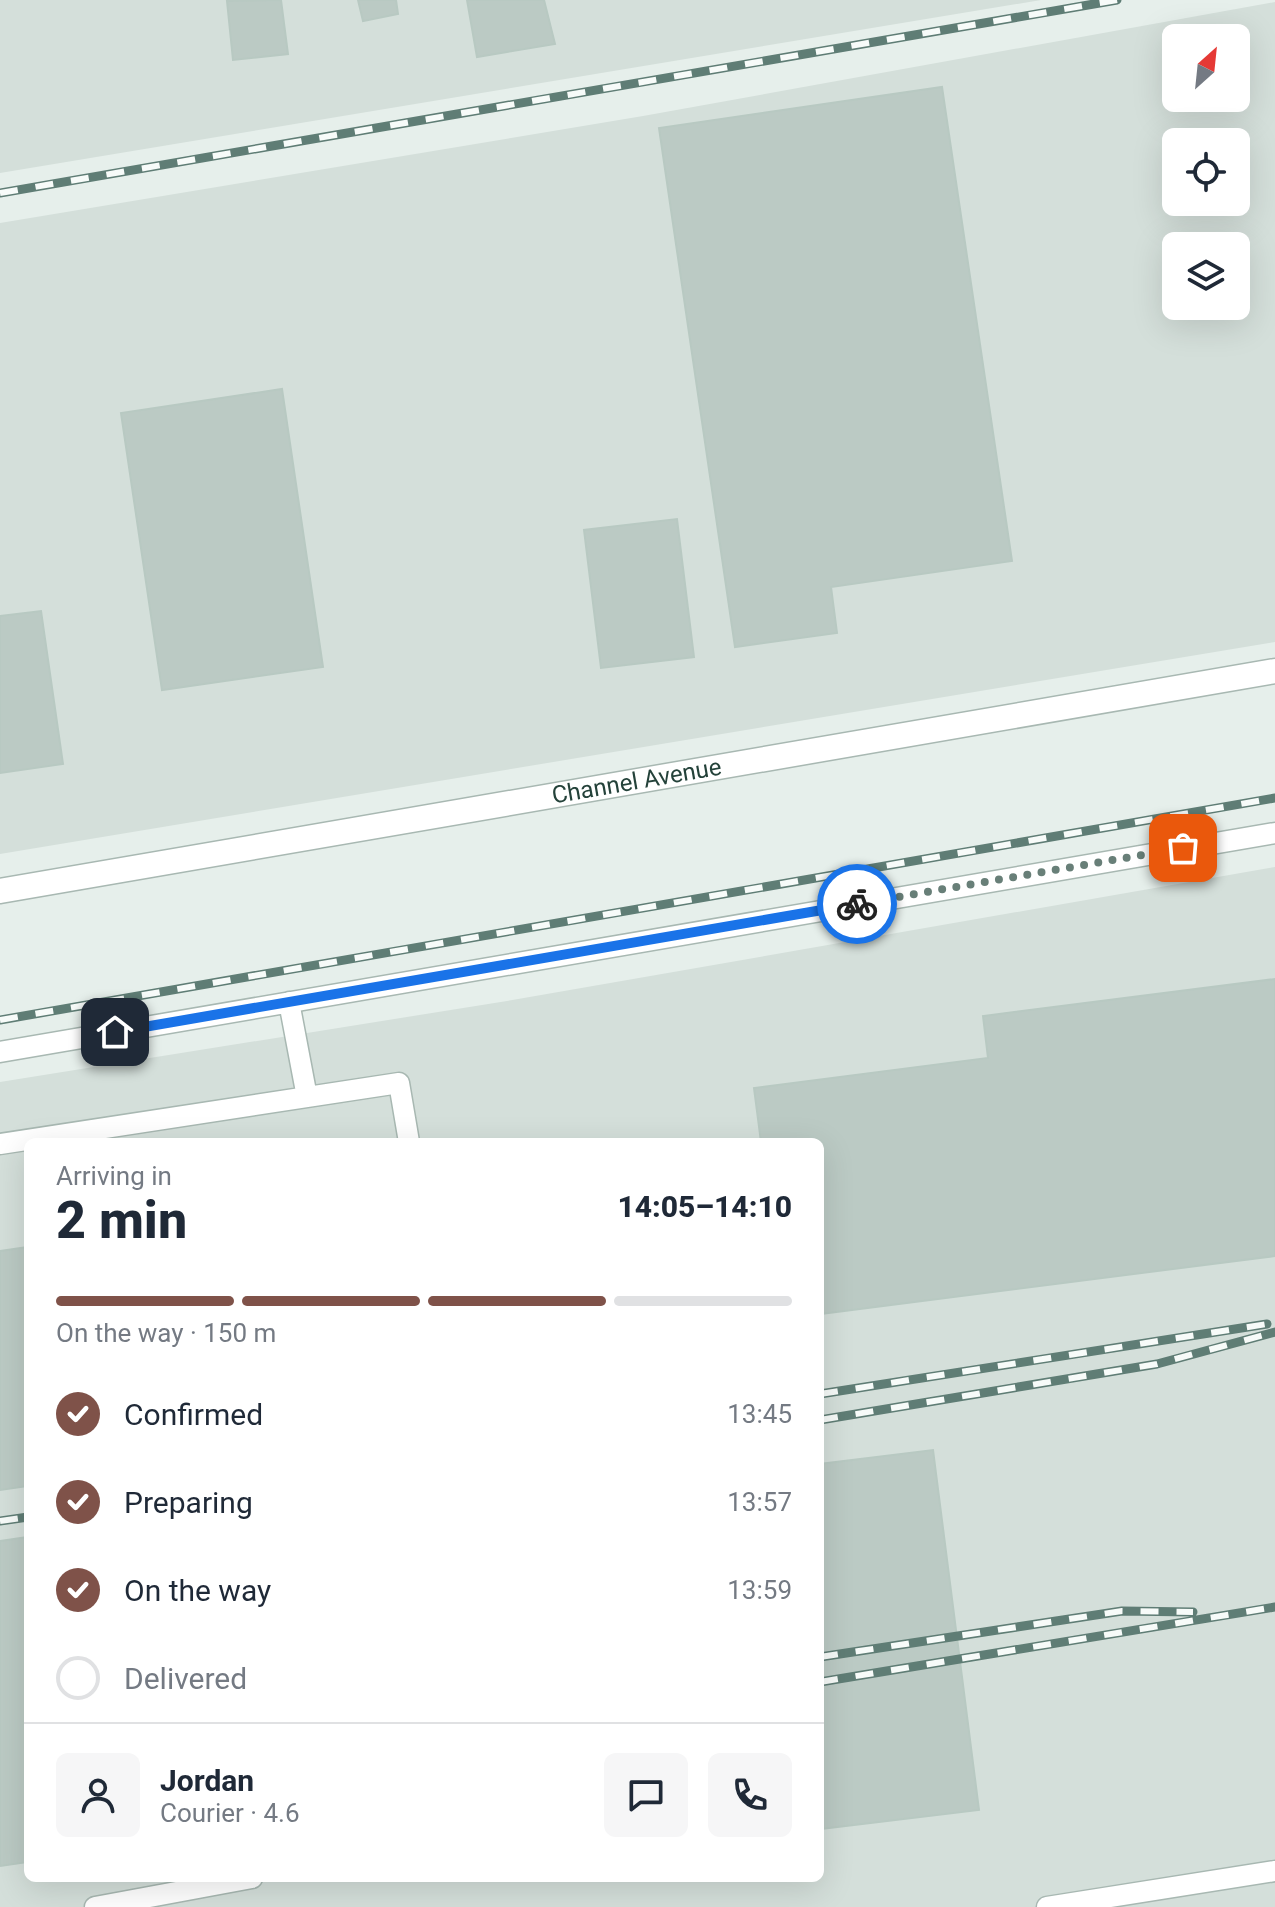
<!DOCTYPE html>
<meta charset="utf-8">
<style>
:root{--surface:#fff;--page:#f6f6f7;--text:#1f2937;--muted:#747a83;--line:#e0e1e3;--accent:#7f5249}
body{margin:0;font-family:Roboto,sans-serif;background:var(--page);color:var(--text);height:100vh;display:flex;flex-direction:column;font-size:30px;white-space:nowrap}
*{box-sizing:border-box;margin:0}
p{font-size:26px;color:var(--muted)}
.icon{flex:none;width:44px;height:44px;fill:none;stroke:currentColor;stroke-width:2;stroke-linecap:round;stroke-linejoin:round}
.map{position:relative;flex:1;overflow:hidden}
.drawer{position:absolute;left:24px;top:1138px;width:800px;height:744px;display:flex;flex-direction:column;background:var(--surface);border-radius:12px;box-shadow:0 8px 32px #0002}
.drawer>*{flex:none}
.needle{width:52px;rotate:27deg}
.controls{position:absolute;left:1162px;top:24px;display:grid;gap:16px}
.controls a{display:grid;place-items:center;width:88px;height:88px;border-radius:12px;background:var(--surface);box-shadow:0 8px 32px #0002;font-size:40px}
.pin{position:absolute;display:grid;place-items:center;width:68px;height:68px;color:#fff;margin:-34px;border-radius:16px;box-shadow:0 4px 12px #0006}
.courier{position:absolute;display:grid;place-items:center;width:80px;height:80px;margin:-40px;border:6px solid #1a73e8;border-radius:50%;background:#fff;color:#222;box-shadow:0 2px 10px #0007}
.overview em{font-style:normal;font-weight:800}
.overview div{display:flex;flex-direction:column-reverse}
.overview{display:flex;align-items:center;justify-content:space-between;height:136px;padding:0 32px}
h1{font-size:52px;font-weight:800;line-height:60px}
.bar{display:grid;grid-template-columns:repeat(4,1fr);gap:12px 8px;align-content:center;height:96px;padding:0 32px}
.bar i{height:10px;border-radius:6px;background:var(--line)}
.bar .on{background:var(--accent)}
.bar p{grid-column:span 4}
.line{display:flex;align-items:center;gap:20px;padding:0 32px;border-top:2px solid var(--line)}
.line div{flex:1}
.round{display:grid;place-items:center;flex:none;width:84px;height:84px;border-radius:12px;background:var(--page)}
ol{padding:0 32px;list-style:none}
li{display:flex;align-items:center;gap:24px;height:88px}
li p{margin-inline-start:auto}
li .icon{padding:8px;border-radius:50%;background:var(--accent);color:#fff;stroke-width:4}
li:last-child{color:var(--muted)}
li i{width:44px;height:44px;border:4px solid var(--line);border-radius:50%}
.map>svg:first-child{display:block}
.built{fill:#d4dfda;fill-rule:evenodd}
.building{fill:#bbcac4;stroke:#b8c9c2;stroke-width:2}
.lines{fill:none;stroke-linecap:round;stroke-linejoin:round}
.service-casing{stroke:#a8b8b2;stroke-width:23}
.minor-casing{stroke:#a8b8b2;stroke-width:27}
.service{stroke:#fff;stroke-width:20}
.minor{stroke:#fff;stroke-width:24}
.rail-casing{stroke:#5f7d75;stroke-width:9}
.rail{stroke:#f7fbf9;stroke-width:6;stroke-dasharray:18;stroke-linecap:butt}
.done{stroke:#687f78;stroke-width:8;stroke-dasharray:0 14.4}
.route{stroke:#1a73e8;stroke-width:10}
.labels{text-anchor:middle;stroke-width:6;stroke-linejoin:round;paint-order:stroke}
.street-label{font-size:24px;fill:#24423a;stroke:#f7fbf9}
</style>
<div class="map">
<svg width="1275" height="1907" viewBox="0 0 1275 1907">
<rect width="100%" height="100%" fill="#e6efeb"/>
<path class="built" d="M 0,0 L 1041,0 L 0,173 Z
M 1275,2 L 1275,642 L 0,854 L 0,223 L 643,116 ZM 1176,38 L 1236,38 L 1236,98 L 1176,98 ZM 1176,142 L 1236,142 L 1236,202 L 1176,202 ZM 1176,246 L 1236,246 L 1236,306 L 1176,306 Z
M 1275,867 L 1275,1907 L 0,1907 L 0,1082 L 507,1001 ZM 28,1142 L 820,1142 L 820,1878 L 28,1878 Z"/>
<path class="building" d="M 281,0 L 288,54 L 233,60 L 227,1 Z
M 358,0 L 396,0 L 398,14 L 363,21 Z
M 467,0 L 544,0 L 555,44 L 477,57 Z
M 942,87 L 1012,561 L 831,587 L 837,633 L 735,647 L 659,128 Z
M 282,389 L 323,667 L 162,690 L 121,413 Z
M 677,519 L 694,657 L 601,668 L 584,530 Z
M 41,611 L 63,764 L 0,773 L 0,616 Z
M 1275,979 L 1275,1256 L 820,1314 L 820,1142 L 761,1142 L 754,1088 L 988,1058 L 983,1016 Z
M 28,1247 L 28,1486 L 0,1490 L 0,1251 Z
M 933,1450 L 979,1810 L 820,1829 L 820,1464 Z
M 28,1537 L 28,1862 L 0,1866 L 0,1541 Z"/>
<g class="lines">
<defs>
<path id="service" d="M 289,1002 L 307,1097
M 0,1052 L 1275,833
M 0,1144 L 399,1083 L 409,1142
M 95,1907 L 252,1878
M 1047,1907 L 1275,1871"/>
<g id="minor">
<path id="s1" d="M 0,891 L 1275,671"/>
</g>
</defs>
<use href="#service" class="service-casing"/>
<use href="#minor" class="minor-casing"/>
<use href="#service" class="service"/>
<use href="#minor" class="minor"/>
<defs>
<path id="rail" d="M 0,193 L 1117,0
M 0,1020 L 1275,798
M 820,1394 L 1267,1324
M 820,1420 L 1157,1364 L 1275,1332
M 0,1521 L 28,1517
M 820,1657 L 1122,1611 L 1193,1612
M 820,1682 L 1275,1607"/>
</defs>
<use href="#rail" class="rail-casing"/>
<use href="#rail" class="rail"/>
</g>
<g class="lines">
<path class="done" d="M 857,904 L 1183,848"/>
<path class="route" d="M 115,1032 L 857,904"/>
</g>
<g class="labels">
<g class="street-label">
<text dy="8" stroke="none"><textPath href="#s1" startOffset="646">Channel Avenue</textPath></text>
</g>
</g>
</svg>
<div class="controls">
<a><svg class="needle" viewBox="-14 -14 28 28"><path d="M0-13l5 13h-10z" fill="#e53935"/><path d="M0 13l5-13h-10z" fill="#747a83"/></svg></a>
<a><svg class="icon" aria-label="locate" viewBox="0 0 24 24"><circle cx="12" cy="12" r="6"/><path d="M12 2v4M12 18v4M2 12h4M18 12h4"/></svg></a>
<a><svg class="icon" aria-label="layers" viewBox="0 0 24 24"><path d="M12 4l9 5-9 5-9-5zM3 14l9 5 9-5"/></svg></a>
</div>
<div class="pin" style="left:1183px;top:848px;background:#ea580c"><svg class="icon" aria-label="bag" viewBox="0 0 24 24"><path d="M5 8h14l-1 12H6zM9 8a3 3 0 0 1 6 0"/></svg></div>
<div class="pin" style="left:115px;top:1032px;background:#1f2937"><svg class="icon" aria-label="home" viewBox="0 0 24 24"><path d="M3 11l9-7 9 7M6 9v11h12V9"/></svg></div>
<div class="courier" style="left:857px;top:904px"><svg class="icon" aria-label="bike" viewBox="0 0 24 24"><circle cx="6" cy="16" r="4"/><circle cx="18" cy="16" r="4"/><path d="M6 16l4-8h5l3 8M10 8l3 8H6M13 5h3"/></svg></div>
<section class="drawer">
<div class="overview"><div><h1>2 min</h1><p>Arriving in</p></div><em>14:05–14:10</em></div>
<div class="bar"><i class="on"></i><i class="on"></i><i class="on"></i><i></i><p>On the way · 150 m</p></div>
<ol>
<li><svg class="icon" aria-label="check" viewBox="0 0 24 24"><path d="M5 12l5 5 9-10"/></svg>Confirmed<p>13:45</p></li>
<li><svg class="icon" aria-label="check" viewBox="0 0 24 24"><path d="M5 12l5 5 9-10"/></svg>Preparing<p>13:57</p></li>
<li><svg class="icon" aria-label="check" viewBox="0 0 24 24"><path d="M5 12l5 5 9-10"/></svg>On the way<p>13:59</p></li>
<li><i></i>Delivered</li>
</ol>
<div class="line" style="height:144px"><a class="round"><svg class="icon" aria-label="person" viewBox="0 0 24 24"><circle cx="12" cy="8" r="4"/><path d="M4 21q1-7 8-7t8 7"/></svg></a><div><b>Jordan</b><p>Courier · 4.6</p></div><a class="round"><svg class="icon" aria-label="chat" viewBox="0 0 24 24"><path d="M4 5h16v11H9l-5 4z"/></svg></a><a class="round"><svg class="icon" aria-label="phone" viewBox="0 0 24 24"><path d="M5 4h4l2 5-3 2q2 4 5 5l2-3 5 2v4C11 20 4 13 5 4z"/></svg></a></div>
</section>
</div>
